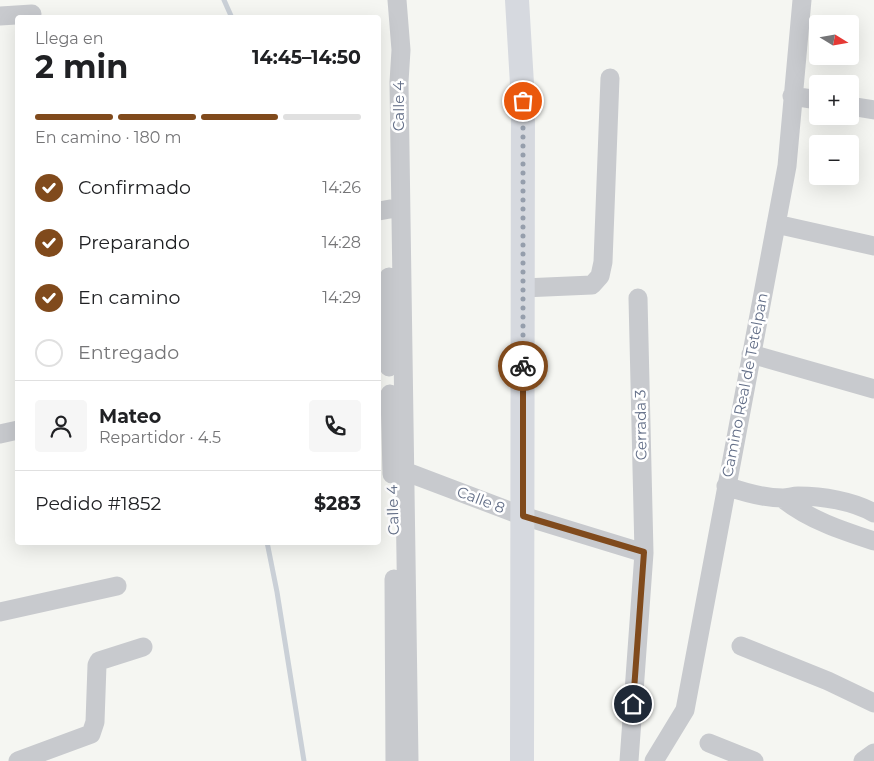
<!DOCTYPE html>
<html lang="es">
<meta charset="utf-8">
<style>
:root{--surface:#fff;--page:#f6f6f6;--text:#202124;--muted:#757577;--line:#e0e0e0;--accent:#804a1c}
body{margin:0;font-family:Montserrat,sans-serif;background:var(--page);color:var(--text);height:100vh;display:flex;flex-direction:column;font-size:19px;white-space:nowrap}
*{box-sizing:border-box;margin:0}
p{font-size:16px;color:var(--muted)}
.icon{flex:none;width:28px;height:28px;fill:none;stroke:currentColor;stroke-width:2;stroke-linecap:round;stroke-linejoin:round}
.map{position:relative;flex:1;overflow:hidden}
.side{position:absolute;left:15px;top:15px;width:366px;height:530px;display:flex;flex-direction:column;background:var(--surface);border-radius:5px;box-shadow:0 5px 20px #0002}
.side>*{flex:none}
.needle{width:32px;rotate:101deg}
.buttons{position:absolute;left:809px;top:15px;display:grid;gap:10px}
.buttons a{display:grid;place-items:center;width:50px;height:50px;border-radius:5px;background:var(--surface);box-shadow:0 5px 20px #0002;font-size:25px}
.pin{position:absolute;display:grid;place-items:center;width:42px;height:42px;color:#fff;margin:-21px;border:2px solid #fff;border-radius:50%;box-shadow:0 1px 5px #0007}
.courier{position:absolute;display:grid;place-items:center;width:50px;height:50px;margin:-25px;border:4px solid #804a1c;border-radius:50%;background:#fff;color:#222;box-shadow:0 1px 6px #0007}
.head em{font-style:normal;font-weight:700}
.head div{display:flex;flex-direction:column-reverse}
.head{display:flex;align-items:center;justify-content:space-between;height:85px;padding:0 20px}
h1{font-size:32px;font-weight:700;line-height:38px}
.bar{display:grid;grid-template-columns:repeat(4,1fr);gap:8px 5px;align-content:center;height:60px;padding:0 20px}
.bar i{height:6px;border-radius:4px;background:var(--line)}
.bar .current{background:var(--accent)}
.bar p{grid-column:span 4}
.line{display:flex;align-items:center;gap:12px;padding:0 20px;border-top:1px solid var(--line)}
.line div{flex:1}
.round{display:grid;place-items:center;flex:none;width:52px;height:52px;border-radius:5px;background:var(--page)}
ol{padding:0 20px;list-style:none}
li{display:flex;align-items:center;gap:15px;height:55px}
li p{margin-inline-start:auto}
li .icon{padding:5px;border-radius:50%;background:var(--accent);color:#fff;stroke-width:4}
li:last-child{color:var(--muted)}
li i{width:28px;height:28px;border:2px solid var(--line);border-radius:50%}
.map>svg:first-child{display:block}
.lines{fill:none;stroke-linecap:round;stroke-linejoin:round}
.stream{stroke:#cad0d7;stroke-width:5}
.minor{stroke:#c8cace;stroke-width:19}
.major{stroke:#d6d9df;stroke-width:24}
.done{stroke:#959eac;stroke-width:5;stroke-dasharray:0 9}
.route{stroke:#804a1c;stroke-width:6}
.labels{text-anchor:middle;stroke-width:5;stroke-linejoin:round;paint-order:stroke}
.street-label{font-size:15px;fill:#626e87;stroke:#fff}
</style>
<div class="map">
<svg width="874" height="761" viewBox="0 0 874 761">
<rect width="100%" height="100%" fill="#f5f6f2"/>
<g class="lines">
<path class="stream" d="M 224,0 L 232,18
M 267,542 L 277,592 L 304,761"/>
<path class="minor" d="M 397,0 L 401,50 L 399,82 L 409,761
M 0,16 L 32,14
M 792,96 L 818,100
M 850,106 L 874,110
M 379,211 L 390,209
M 776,224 L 874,246
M 389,277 L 388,316 L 389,367
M 523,288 L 592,285 L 600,276 L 603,262 L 610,78
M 751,354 L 874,389
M 390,394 L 392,474
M 0,434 L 18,430
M 404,471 L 523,516 L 644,553
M 726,486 C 743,492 764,498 783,498 C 788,498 793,496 798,496 C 822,496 853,501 874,513
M 782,498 C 807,519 843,531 874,541
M 394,579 L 395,761
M 0,612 L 117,586
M 741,646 L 828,681 L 874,703
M 709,743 L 754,761
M 18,761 L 91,734 L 95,722 L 97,665 L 99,661 L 143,647
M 629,761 L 644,553 L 638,298
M 654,761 L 685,710 L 787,166 L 802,0
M 863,761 L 874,753"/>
<path class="major" d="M 517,0 L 523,101 L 522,761"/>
</g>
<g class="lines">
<path class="done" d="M 523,101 L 523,366"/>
<path class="route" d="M 523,366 L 523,516 L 644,552 L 633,704"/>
</g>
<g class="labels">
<g class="street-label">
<text transform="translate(399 106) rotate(-90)" y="5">Calle 4</text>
<text transform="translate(745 385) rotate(-79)" y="5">Camino Real de Tetelpan</text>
<text transform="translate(641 425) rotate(-91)" y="5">Cerrada 3</text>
<text transform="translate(481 500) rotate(21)" y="5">Calle 8</text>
<text transform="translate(393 510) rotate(-92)" y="5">Calle 4</text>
</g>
</g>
</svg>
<div class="buttons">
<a><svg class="needle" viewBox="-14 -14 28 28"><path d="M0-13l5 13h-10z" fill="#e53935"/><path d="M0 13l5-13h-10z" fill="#757577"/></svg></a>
<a>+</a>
<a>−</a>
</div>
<div class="pin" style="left:523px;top:101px;background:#ea580c"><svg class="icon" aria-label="bag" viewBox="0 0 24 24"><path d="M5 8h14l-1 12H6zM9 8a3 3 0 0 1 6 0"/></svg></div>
<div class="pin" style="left:633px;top:704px;background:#1f2937"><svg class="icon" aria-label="home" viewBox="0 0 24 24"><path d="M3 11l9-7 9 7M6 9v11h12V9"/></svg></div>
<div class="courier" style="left:523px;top:366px"><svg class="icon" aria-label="bike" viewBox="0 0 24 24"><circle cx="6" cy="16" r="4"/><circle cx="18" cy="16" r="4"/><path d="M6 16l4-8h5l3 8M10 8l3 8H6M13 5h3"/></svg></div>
<section class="side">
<div class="head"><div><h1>2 min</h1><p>Llega en</p></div><em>14:45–14:50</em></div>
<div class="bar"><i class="current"></i><i class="current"></i><i class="current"></i><i></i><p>En camino · 180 m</p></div>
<ol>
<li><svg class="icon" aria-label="check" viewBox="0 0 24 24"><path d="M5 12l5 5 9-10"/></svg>Confirmado<p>14:26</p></li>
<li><svg class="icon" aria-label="check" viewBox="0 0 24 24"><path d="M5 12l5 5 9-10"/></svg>Preparando<p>14:28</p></li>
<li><svg class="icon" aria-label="check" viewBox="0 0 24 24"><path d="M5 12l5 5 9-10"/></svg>En camino<p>14:29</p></li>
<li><i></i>Entregado</li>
</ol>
<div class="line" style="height:90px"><a class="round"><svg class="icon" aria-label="person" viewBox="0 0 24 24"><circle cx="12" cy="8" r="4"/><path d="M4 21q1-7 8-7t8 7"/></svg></a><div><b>Mateo</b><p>Repartidor · 4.5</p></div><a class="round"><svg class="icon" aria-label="phone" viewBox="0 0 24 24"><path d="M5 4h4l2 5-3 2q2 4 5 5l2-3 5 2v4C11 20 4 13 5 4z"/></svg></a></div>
<div class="line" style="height:65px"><div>Pedido #1852</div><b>$283</b></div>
</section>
</div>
